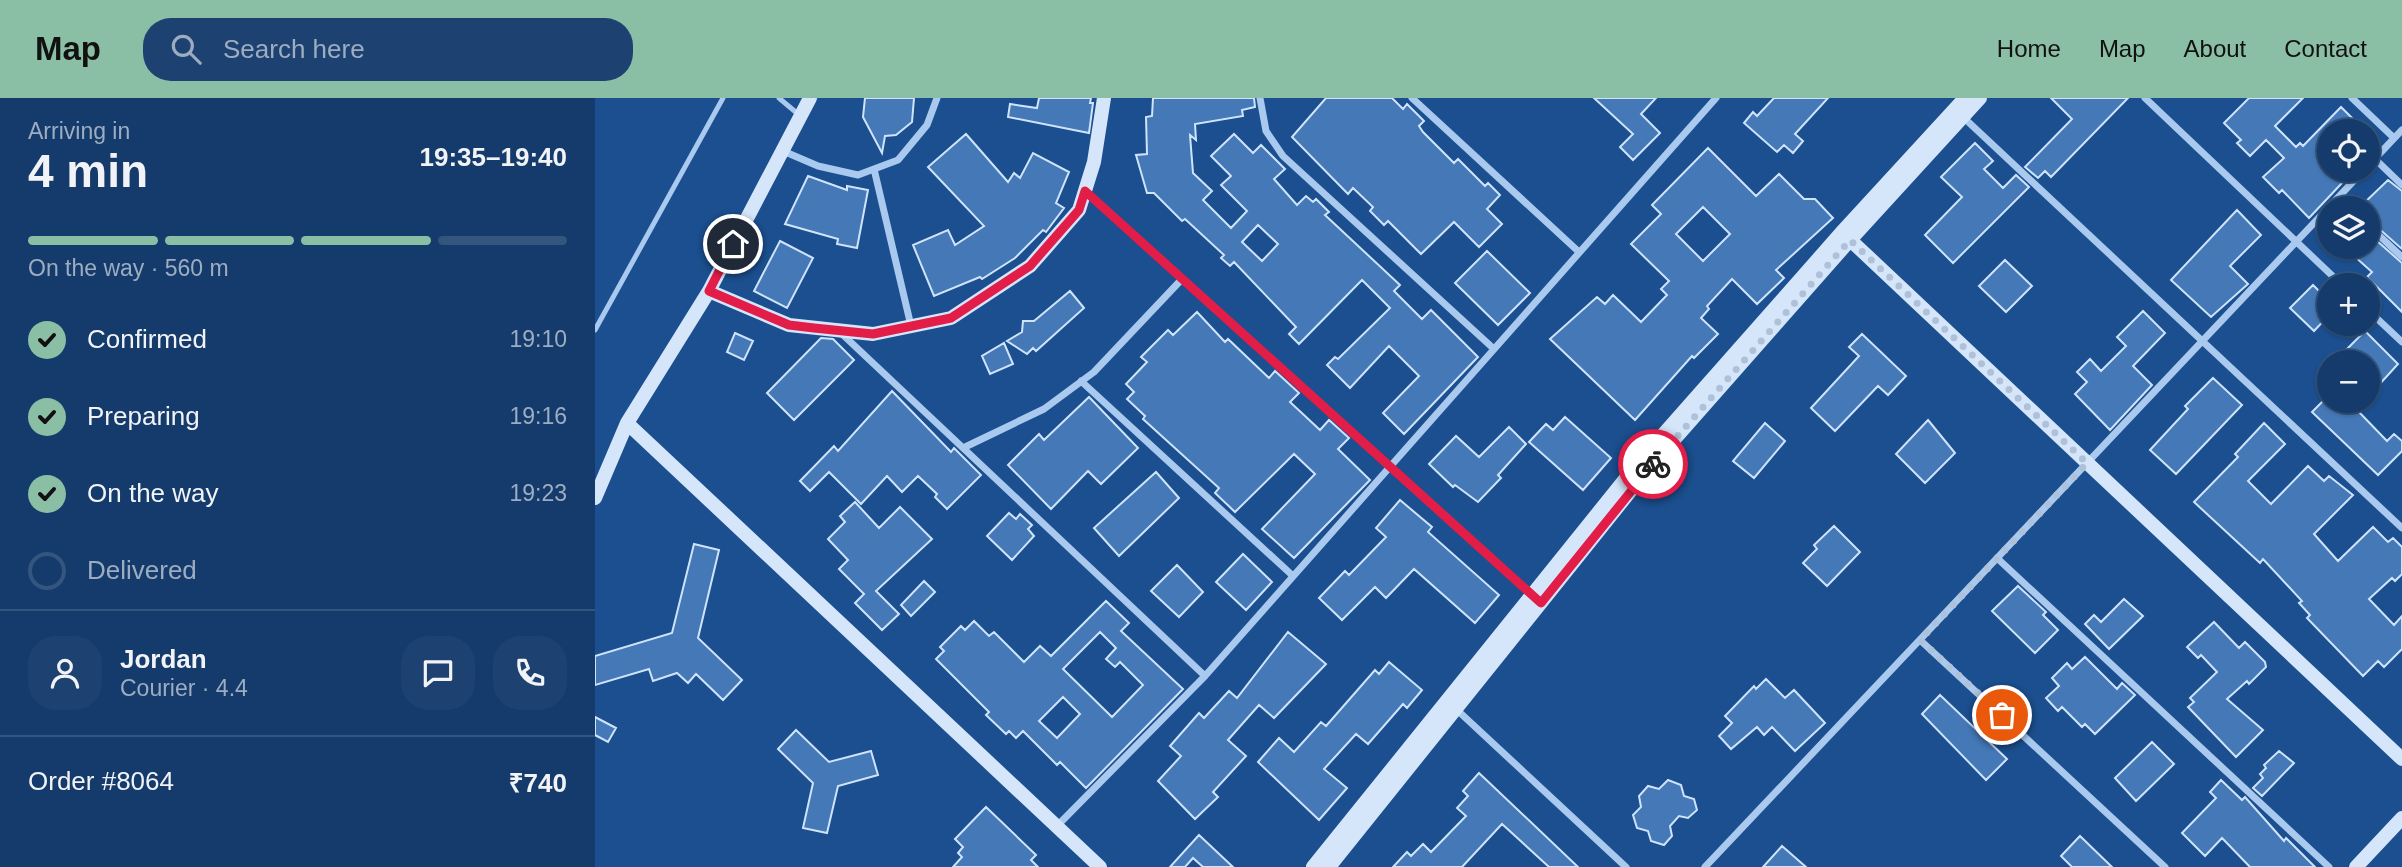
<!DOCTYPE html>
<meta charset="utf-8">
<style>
:root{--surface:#143b6b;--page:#1d4271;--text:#f1f3f6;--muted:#9dadc1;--line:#33557e;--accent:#8abfa5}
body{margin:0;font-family:Helvetica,sans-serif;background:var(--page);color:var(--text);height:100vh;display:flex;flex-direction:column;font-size:26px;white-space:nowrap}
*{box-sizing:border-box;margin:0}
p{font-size:23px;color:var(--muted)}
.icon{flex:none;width:38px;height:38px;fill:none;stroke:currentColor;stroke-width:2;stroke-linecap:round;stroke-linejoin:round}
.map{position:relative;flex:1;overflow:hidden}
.drawer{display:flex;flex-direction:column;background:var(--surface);width:595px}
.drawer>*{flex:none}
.tools{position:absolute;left:1722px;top:21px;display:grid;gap:14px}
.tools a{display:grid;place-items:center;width:63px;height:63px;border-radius:50%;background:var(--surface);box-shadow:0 2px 5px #0004,0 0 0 2px var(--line);font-size:35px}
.pin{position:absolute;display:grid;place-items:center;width:60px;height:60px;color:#fff;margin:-30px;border:4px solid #fff;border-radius:50%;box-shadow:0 2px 7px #0007}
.courier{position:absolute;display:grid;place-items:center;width:70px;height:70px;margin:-35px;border:5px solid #e11d48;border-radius:50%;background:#fff;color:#222;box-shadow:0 2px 9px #0007}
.summary em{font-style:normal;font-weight:700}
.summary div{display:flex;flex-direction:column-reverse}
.summary{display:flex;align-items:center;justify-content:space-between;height:119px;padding:0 28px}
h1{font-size:46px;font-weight:700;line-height:52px}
.bar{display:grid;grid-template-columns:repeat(4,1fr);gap:10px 7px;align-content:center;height:84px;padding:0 28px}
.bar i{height:9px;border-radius:5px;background:var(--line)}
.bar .current{background:var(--accent)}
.bar p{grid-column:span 4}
.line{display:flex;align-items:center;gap:18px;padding:0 28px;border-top:2px solid var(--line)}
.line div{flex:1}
.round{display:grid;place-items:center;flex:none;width:74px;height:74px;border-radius:28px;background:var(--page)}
ol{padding:0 28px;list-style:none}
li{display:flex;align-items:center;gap:21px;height:77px}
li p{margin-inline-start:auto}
li .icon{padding:7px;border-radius:50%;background:var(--accent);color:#111;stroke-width:4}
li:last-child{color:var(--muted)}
li i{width:38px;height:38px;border:4px solid var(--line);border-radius:50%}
header{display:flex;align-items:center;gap:42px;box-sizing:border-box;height:98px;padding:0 35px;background:var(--accent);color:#111}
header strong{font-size:33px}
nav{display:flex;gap:38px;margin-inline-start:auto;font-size:24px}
.search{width:490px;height:63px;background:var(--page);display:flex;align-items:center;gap:18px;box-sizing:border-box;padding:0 24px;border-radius:28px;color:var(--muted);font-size:26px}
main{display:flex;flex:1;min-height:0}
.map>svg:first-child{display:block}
.building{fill:#4478b7;stroke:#cfe3fa;stroke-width:2;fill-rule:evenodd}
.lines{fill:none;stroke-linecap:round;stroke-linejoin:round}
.lane{stroke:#a9c9ee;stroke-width:5}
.street{stroke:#a9c9ee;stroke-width:7}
.secondary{stroke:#d6e6fa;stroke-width:14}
.done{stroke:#afc1d8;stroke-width:7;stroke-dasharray:0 12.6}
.route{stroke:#e11d48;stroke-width:9}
</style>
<header>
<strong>Map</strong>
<div class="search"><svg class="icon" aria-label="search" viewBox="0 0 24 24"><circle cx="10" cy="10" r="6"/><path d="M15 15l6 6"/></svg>Search here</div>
<nav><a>Home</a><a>Map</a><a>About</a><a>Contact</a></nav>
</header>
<main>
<section class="drawer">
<div class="summary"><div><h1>4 min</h1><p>Arriving in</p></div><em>19:35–19:40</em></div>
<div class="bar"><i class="current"></i><i class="current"></i><i class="current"></i><i></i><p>On the way · 560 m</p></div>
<ol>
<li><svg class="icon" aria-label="check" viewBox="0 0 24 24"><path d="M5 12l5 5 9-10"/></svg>Confirmed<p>19:10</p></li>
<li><svg class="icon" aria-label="check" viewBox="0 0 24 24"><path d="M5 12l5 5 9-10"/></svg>Preparing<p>19:16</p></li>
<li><svg class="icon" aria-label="check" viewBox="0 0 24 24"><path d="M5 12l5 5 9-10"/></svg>On the way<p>19:23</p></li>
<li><i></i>Delivered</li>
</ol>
<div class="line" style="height:126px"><a class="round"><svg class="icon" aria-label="person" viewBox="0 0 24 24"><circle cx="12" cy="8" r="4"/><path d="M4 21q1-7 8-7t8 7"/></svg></a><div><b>Jordan</b><p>Courier · 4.4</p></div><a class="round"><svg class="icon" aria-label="chat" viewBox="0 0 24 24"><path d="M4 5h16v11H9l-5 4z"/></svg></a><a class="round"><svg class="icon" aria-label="phone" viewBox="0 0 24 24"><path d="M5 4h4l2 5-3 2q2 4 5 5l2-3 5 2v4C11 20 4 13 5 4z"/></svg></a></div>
<div class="line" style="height:91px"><div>Order #8064</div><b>₹740</b></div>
</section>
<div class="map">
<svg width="1807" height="769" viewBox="0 0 1807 769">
<rect width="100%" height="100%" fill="#1b4f8f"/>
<path class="building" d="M 270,0 L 319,0 L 317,24 L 301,37 L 290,38 L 287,55 L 268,19 Z
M 444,0 L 496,0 L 495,5 L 498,5 L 494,35 L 413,19 L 415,6 L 442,10 Z
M 558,0 L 659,0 L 660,9 L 647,12 L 648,18 L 600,26 L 601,42 L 595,37 L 598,75 L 617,93 L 608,102 L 636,130 L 652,113 L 626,87 L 636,78 L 616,58 L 639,36 L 658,55 L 666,47 L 690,71 L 679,81 L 702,107 L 711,98 L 718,104 L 721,101 L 734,114 L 730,117 L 805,187 L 799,193 L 827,221 L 836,212 L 883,259 L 809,336 L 788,315 L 824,278 L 794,248 L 755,290 L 732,267 L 740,259 L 743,261 L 795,210 L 767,182 L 704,246 L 694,236 L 701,229 L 639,164 L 635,168 L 626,160 L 629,157 L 590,121 L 587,123 L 559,95 L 552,95 L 541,57 L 552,56 L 551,19 L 557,18 ZM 663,127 L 683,146 L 667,163 L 647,144 Z
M 731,0 L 797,0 L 808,11 L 812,6 L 829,23 L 824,28 L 828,34 L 859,65 L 863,61 L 890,88 L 893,85 L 905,97 L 892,111 L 907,126 L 884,149 L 859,124 L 826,156 L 793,123 L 789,127 L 775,113 L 778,109 L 758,90 L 753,96 L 697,39 Z
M 999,0 L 1061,0 L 1046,16 L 1065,35 L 1038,62 L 1025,49 L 1038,36 Z
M 1179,0 L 1233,0 L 1200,36 L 1208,43 L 1198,55 L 1189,47 L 1182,54 L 1149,25 L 1158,14 L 1162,18 Z
M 1456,0 L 1533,0 L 1456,79 L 1450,73 L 1443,80 L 1430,69 L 1477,21 Z
M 1654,0 L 1708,0 L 1680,28 L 1701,49 L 1705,45 L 1708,48 L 1746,9 L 1770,33 L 1734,33 L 1734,73 L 1747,85 L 1714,120 L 1687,92 L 1684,95 L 1668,79 L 1689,60 L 1671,42 L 1655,58 L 1642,45 L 1646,42 L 1629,25 Z
M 371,36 L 413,84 L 419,75 L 425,80 L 438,55 L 474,74 L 461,105 L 469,110 L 451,134 L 448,132 L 420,160 L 387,181 L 385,179 L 339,198 L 318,147 L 353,132 L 360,147 L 389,128 L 333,69 Z
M 1380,45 L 1398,63 L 1389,71 L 1408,90 L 1421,77 L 1434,89 L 1358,165 L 1330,137 L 1367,99 L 1346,79 Z
M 1113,50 L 1161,98 L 1184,76 L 1209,101 L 1220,101 L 1238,120 L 1181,172 L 1189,180 L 1162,206 L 1137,181 L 1112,208 L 1114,211 L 1106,220 L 1123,236 L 1099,260 L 1097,258 L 1040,322 L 955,241 L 1002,199 L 1010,206 L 1018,197 L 1046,224 L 1072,197 L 1066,191 L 1074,183 L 1036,146 L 1066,116 L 1057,107 ZM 1108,109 L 1135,136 L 1108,163 L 1081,136 Z
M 213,78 L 252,92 L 252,88 L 273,92 L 262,150 L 242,146 L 243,141 L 190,126 Z
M 1793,82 L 1807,93 L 1807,151 L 1773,121 L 1773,110 L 1767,107 Z
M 1642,112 L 1666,137 L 1635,168 L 1653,186 L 1616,219 L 1576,182 Z
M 1773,135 L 1807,165 L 1807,214 L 1772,179 L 1777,174 L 1749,149 L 1773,149 Z
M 185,143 L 218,160 L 192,210 L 159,193 Z
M 892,153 L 935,195 L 903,227 L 860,185 Z
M 1410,162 L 1437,188 L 1411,214 L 1384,188 Z
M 1718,187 L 1734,203 L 1734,217 L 1719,233 L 1695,210 Z
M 475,193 L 489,210 L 441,253 L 438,250 L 432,256 L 412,243 L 427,234 L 428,223 L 439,223 Z
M 1548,213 L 1570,235 L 1538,268 L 1557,287 L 1515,332 L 1480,296 L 1492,284 L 1482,274 L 1495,261 L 1506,273 L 1531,248 L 1522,239 Z
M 602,214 L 630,244 L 633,241 L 674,280 L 680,273 L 704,295 L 695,304 L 725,332 L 734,322 L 754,340 L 743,351 L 775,382 L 699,460 L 667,431 L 720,376 L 699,356 L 640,414 L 620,395 L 624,390 L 548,321 L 550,318 L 532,301 L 539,294 L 531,286 L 552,264 L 546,259 L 573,232 L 578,237 Z
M 1770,233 L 1803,266 L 1773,299 L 1773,264 L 1739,264 Z
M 140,235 L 158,243 L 149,262 L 132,254 Z
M 1267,236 L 1311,278 L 1293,297 L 1283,288 L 1240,333 L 1216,310 L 1264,258 L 1254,249 Z
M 226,240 L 238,241 L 259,262 L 199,322 L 172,295 Z
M 409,245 L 418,266 L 395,276 L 387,258 Z
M 1618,280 L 1647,307 L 1581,376 L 1555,352 L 1593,311 L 1590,308 Z
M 297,293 L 356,354 L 359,350 L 386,377 L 352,411 L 340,399 L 342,396 L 323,378 L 307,394 L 292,378 L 266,406 L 234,374 L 215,393 L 205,383 L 239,348 L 243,353 Z
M 494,299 L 543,350 L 506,386 L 493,373 L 456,411 L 413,367 L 444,336 L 449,342 Z
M 1728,303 L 1773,303 L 1763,313 L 1792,343 L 1799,336 L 1807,343 L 1807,353 L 1783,377 L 1717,314 Z
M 970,319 L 1016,360 L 988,392 L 934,344 L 951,326 L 958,332 Z
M 1333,322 L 1360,355 L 1330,385 L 1301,356 Z
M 1170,325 L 1190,343 L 1159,380 L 1138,363 Z
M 1669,325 L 1690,346 L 1653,383 L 1676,406 L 1713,368 L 1729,383 L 1734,378 L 1758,397 L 1719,436 L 1743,463 L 1778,429 L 1793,444 L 1798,440 L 1807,449 L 1807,476 L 1800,483 L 1797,480 L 1774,501 L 1799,527 L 1807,518 L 1807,551 L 1789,569 L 1783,563 L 1768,578 L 1712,520 L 1715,517 L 1704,505 L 1707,503 L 1668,461 L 1665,465 L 1599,404 L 1643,359 L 1640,356 Z
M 914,329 L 931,346 L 903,377 L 906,380 L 883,404 L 860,387 L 858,389 L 834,366 L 861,338 L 884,359 Z
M 561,374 L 584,400 L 524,458 L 499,430 Z
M 805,402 L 837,429 L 833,434 L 904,497 L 880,525 L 819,471 L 791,500 L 780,489 L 747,522 L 724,500 L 750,473 L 754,477 L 791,439 L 781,430 Z
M 260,404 L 284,430 L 305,409 L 337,441 L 281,493 L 304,516 L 287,532 L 260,505 L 269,496 L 244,471 L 253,462 L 233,441 L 250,424 L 245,418 Z
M 414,415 L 421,421 L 425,416 L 437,427 L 433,431 L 439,438 L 417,462 L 392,438 Z
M 1239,428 L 1265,454 L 1232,488 L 1208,465 L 1222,451 L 1219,447 Z
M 99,446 L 124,452 L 103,540 L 147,582 L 128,602 L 101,576 L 93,585 L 82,575 L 58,583 L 54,571 L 0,587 L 0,558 L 77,535 Z
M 648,456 L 677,484 L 651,512 L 621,484 Z
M 582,467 L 608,494 L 584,519 L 556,493 Z
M 329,483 L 340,494 L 316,518 L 306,507 Z
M 1423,488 L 1451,514 L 1448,517 L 1463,532 L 1440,555 L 1397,513 Z
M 1529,501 L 1548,518 L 1514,551 L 1490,526 L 1499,517 L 1506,524 Z
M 511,503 L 534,525 L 526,533 L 588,591 L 491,690 L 465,664 L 462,667 L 428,633 L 421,640 L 414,633 L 411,636 L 391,617 L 394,614 L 341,561 L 349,553 L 345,549 L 366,528 L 370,532 L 379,523 L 394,538 L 399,534 L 429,564 L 445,548 L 456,558 ZM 505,534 L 521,550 L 511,561 L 520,569 L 525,564 L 548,587 L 517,619 L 468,571 ZM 468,599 L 485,616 L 462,640 L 444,623 Z
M 1619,524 L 1644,550 L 1650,544 L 1670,564 L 1671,569 L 1654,586 L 1652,583 L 1632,601 L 1668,632 L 1641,659 L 1593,609 L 1599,604 L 1595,600 L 1622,574 L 1606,557 L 1603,560 L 1592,549 Z
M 693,534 L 731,566 L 679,620 L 664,607 L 633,642 L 651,658 L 618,694 L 623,699 L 600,721 L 563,683 L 586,658 L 575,648 L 604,615 L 609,620 L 634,593 L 642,600 Z
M 1490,559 L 1522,591 L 1527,585 L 1540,597 L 1500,636 L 1490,626 L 1487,629 L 1467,609 L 1463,613 L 1451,600 L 1464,588 L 1457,580 L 1472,565 L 1477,571 Z
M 794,564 L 827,592 L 812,610 L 808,606 L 773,646 L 761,636 L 729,671 L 752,690 L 724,722 L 663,664 L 684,640 L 699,654 L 726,624 L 731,628 L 780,572 L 784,576 Z
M 1171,581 L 1190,600 L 1199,592 L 1230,625 L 1200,653 L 1177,629 L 1169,637 L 1162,629 L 1136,651 L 1124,638 L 1137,625 L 1130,618 L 1159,588 L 1161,591 Z
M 1345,597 L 1412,661 L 1391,682 L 1327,616 Z
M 0,619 L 21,630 L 13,644 L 0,637 Z
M 201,632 L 234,664 L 276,653 L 283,677 L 243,688 L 232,735 L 208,730 L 218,685 L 183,651 Z
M 1557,644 L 1579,666 L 1541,703 L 1520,680 Z
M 1684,653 L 1699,665 L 1667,698 L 1658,690 L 1668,680 L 1665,676 L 1671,670 L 1669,667 Z
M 884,675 L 983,769 L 954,769 L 907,726 L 867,769 L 798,769 L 812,754 L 816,758 L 828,746 L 836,754 L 871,718 L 862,710 L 873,698 L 868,693 Z
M 1073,682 L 1086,687 L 1089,698 L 1099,701 L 1102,712 L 1093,720 L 1084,718 L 1075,728 L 1077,738 L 1069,747 L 1056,743 L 1053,733 L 1042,730 L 1038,717 L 1046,709 L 1044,698 L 1053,688 L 1064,691 Z
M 1626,682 L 1647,702 L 1650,699 L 1689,743 L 1691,740 L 1720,769 L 1655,769 L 1627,740 L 1610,758 L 1587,735 L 1621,700 L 1615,694 Z
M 391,709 L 441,757 L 436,762 L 443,769 L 358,769 L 367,759 L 363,755 L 368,749 L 360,741 Z
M 604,737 L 638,769 L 608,769 L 598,760 L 590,769 L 575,769 Z
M 1485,738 L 1517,769 L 1477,769 L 1466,758 Z
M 1187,748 L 1211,769 L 1168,769 Z"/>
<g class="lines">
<path class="lane" d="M 184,0 L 203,16
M 0,232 L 128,0"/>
<path class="street" d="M 665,0 L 671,33 L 688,58 L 899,251
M 817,0 L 984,154
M 1550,0 L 1747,187
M 1757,0 L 1799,40
M 1368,19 L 1807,430
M 188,53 L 223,68 L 263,77 L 303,62 L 332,27 L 342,0
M 1780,61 L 1807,87
M 1773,68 L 1807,32
M 279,71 L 316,228
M 491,94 L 939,499
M 1744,99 L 1755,110
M 1773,127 L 1807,159
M 1773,212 L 1807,244
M 246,235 L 610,578
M 486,283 L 698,478
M 368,350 L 449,311 L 499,274 L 587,181
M 1402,460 L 1734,769
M 1325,542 L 1570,769
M 861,611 L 1031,769
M 463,727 L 610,578 L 1121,0
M 1110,769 L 1769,72"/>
<path class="secondary" d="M 1250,137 L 1807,661
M 114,193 L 194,227 L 278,236 L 356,220 L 435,168 L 484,112 L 499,64 L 509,0
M 32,325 L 505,769
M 0,400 L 32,325 L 114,193 L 215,0
M 718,769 L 1044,364 L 1247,134 L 1370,0
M 734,769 L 1053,371 L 1255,142 L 1385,0
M 1761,769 L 1807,720"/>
</g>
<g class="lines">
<path class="done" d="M 1058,366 L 1255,142 L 1492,365 L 1325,542 L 1407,617"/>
<path class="route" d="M 138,146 L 114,193 L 194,227 L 219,230 L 278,236 L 356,220 L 435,168 L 484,112 L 490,93 L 946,505 L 1058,366"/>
</g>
</svg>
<div class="tools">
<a><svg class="icon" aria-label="locate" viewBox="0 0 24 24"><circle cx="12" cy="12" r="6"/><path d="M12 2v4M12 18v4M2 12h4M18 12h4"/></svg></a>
<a><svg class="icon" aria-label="layers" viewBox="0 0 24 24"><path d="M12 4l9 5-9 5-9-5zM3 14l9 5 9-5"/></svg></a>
<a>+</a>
<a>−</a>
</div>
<div class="pin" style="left:1407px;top:617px;background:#ea580c"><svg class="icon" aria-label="bag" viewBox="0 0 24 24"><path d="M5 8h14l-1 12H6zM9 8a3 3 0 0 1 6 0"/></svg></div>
<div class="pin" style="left:138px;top:146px;background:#1f2937"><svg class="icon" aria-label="home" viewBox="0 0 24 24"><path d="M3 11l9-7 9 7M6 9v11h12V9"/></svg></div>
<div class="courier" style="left:1058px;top:366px"><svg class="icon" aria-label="bike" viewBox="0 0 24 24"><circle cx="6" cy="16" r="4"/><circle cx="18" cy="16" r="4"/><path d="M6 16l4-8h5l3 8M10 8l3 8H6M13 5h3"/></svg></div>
</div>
</main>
